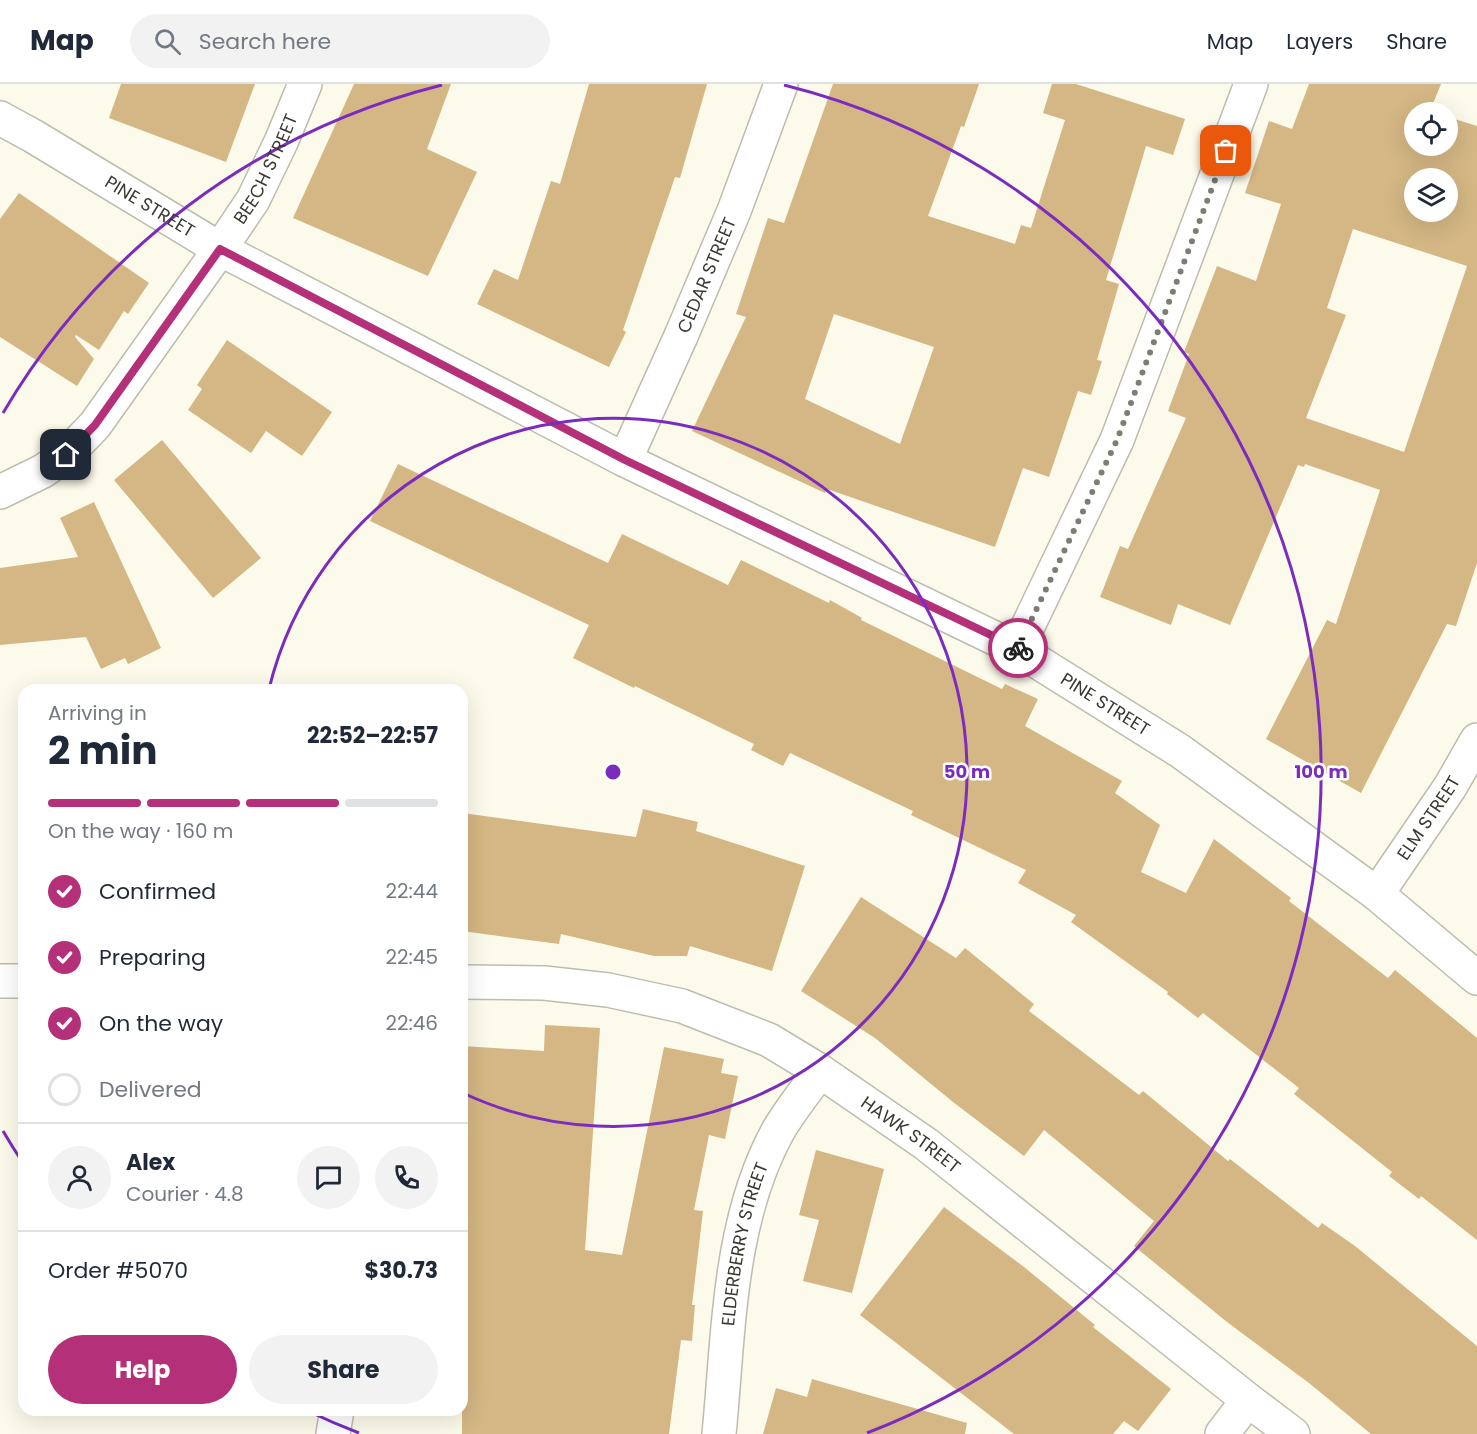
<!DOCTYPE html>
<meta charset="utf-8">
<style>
:root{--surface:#fff;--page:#f2f2f3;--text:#1f2937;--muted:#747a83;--line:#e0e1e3;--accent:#b4317a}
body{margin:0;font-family:Poppins,sans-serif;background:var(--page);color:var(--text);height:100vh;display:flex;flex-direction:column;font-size:22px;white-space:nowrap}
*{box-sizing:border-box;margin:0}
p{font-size:20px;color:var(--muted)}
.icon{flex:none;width:33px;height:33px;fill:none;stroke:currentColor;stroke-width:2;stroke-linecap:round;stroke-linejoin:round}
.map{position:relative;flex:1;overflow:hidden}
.drawer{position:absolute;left:18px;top:600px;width:450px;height:732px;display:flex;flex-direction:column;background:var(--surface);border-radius:18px;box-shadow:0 6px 24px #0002}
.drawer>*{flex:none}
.buttons{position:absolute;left:1404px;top:18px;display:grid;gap:12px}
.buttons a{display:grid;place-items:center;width:54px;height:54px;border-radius:50%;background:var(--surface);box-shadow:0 6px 24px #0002;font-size:30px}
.pin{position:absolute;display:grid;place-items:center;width:51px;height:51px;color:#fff;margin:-26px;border-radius:12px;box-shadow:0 3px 9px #0006}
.courier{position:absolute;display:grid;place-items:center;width:60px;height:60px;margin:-30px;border:4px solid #b4317a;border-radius:50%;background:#fff;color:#222;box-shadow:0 2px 8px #0007}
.summary em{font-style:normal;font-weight:700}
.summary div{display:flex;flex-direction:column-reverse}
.summary{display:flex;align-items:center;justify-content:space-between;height:102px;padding:0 30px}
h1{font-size:39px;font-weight:700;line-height:45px}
.bar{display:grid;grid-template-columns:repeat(4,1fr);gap:9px 6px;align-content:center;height:72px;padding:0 30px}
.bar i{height:8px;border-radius:4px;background:var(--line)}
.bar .on{background:var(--accent)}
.bar p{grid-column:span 4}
.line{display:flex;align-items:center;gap:15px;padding:0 30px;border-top:2px solid var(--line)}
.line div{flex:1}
.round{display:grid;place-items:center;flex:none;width:63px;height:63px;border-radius:32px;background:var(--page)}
ol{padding:0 30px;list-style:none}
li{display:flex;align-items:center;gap:18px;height:66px}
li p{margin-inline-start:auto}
li .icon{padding:6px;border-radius:50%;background:var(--accent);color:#fff;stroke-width:4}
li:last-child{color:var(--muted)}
li i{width:33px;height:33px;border:3px solid var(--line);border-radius:50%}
.action{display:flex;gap:12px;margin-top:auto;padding:12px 30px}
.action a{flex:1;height:69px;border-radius:36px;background:var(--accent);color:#fff;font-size:24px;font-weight:700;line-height:69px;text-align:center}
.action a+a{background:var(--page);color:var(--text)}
header{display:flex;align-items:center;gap:36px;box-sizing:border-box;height:84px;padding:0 30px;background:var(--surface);border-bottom:2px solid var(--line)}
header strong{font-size:28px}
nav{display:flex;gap:33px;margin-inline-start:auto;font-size:21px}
.search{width:420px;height:54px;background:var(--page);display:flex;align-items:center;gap:15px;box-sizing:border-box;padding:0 21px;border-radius:33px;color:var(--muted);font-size:22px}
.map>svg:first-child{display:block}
.building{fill:#d4b784;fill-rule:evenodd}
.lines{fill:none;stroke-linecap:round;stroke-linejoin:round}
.minor-casing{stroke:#bebcad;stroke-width:36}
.minor{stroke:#fff;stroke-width:33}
.done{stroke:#7e7d73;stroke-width:6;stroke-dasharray:0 10.8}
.route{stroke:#b4317a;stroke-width:8}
.ring{fill:none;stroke:#7b2cbf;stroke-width:3}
.labels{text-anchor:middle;stroke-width:5;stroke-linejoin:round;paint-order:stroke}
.street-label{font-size:18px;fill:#3a3933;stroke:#fff}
.centre{fill:#7b2cbf;stroke:#fff;stroke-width:3}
.ring-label{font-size:18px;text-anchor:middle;font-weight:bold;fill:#7b2cbf;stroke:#fff;stroke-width:5;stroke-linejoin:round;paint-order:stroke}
</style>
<header>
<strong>Map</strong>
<div class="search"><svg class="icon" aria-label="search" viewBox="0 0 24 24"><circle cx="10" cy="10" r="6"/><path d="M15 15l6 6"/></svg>Search here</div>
<nav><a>Map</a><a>Layers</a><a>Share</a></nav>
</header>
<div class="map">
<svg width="1477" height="1350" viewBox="0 0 1477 1350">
<rect width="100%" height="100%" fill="#fcfaea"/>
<path class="building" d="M 121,0 L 255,0 L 226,78 L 109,34 Z
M 354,0 L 451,0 L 427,65 L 477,88 L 428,192 L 293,134 Z
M 589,0 L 707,0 L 680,94 L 675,93 L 623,246 L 626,248 L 609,283 L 477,220 L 494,185 L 518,196 L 551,97 L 560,100 Z
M 833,0 L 979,0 L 964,43 L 961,42 L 928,132 L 1015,160 L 1021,141 L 1031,144 L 1065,36 L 1043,29 L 1052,0 L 1076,0 L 1185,35 L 1173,71 L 1146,62 L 1106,196 L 1119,200 L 1097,276 L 1102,277 L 1091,311 L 1078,307 L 1049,393 L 1023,384 L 995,463 L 827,405 L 825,409 L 692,347 L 746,233 L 736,230 L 768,134 L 784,139 ZM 834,230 L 934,263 L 900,360 L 805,315 Z
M 1309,0 L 1441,0 L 1430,27 L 1434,28 L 1414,28 L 1414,62 L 1448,62 L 1448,33 L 1477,42 L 1477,479 L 1456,542 L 1447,540 L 1361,709 L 1266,655 L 1327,536 L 1336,540 L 1380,406 L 1305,380 L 1304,383 L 1298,381 L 1230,541 L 1178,520 L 1171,541 L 1100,513 L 1120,462 L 1128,465 L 1186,334 L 1168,327 L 1189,270 L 1184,268 L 1217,182 L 1256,197 L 1281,120 L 1245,109 L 1269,37 L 1292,45 ZM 1414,94 L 1448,94 L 1448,128 L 1414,128 ZM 1353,145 L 1467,182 L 1404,368 L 1306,334 L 1346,231 L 1327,224 Z
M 19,109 L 149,199 L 128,230 L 124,227 L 99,266 L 76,251 L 75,253 L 94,275 L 77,302 L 0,253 L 0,135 Z
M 227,256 L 332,328 L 302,372 L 266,347 L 251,369 L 188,326 L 202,305 L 197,301 Z
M 162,356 L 261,474 L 213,514 L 114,396 Z
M 398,380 L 608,479 L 622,450 L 728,501 L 741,476 L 829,519 L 830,516 L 862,534 L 861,536 L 1002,605 L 1005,600 L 1038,615 L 1025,642 L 1122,697 L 1115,709 L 1160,741 L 1141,788 L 1186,809 L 1214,755 L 1291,814 L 1289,817 L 1388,894 L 1395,886 L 1477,954 L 1477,1156 L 1421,1112 L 1419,1115 L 1389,1092 L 1392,1088 L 1294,1010 L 1299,1004 L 1203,929 L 1198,934 L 1167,910 L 1168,908 L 1071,838 L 1076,831 L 1018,799 L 1026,786 L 911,731 L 913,727 L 790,669 L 783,682 L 751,666 L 754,660 L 635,602 L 634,604 L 573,574 L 589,541 L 370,437 Z
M 94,418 L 161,564 L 128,580 L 125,574 L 101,585 L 86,553 L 0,561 L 0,484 L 78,473 L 60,434 Z
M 643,725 L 698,738 L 696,747 L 805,782 L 772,887 L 690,862 L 687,872 L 654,872 L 561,850 L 559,860 L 462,847 L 462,729 L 636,753 Z
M 861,813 L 956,874 L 965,864 L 1034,920 L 1029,927 L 1139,1011 L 1143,1007 L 1228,1077 L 1230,1075 L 1318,1144 L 1322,1139 L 1355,1162 L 1477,1262 L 1477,1350 L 1371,1350 L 1309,1299 L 1227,1238 L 1134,1162 L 1154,1137 L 1044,1046 L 1024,1072 L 953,1018 L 875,954 L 801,907 Z
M 545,941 L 600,944 L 585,1166 L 622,1171 L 664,963 L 724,975 L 721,989 L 738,992 L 725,1055 L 709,1051 L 694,1126 L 703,1127 L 692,1221 L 695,1221 L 692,1257 L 681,1256 L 669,1350 L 462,1350 L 462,962 L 544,967 Z
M 816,1066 L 884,1085 L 852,1209 L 803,1197 L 819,1136 L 799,1131 Z
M 944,1123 L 1024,1183 L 1095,1241 L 1093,1243 L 1171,1305 L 1138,1347 L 1124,1337 L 1113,1350 L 1014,1350 L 860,1231 Z
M 812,1295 L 967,1339 L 965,1350 L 763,1350 L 776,1304 L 807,1313 Z"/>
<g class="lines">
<defs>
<g id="minor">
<path id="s1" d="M 0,34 L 33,52 L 220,165 L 625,376 L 1017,565 L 1180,667 L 1377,810 L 1477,894"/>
<path id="s2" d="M 625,376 L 681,252 L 734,127 L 781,0"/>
<path id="s3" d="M 0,408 L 43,387 L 66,371 L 95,341 L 220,165 L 253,116 L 281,58 L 305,0"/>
<path d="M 1017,565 L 1117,356 L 1251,0"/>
<path id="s4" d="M 1377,810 L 1450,703 L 1477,656"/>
<path d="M 0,897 L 24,897"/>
<path id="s5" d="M 462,898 L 544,899 L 608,906 L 682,922 L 769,956 L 820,987 L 926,1060 L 1248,1316 L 1293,1350"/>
<path d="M 333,1350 L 337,1326"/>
<path id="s6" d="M 719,1350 C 729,1249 728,1138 778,1047 C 790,1026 806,1007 820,987"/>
<path d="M 1222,1350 L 1248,1316"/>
</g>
</defs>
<use href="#minor" class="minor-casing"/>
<use href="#minor" class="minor"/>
</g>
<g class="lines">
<path class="done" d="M 1018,564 L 1117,356 L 1226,67"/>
<path class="route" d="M 66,371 L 95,341 L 220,165 L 625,376 L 1018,564"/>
</g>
<g class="ring">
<path d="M269 605A354 354 0 1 1 463 1009"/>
<path d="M359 1349A708 708 0 0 1 308 1327M23 1079A708 708 0 0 1 3 1047M3 329A708 708 0 0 1 442 1M784 1A708 708 0 0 1 867 1349"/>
</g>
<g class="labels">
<g class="street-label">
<text dy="6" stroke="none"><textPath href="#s3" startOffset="426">BEECH STREET</textPath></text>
<text dy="6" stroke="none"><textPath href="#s1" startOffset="174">PINE STREET</textPath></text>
<text dy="6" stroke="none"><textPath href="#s2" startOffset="202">CEDAR STREET</textPath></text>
<text dy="6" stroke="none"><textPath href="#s1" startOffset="1252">PINE STREET</textPath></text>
<text dy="6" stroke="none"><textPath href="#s4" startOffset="92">ELM STREET</textPath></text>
<text dy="6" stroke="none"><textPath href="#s5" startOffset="486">HAWK STREET</textPath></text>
<text dy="6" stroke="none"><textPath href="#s6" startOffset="192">ELDERBERRY STREET</textPath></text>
</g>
</g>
<circle cx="613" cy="688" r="9" class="centre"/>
<g class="ring-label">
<text x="967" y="694">50 m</text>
<text x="1321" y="694">100 m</text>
</g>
</svg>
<div class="buttons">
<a><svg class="icon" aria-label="locate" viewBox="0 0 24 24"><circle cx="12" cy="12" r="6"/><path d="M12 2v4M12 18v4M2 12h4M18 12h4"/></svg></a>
<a><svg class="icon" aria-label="layers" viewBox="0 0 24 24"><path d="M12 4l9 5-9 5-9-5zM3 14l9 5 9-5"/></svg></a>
</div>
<div class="pin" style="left:1226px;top:67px;background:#ea580c"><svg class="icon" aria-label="bag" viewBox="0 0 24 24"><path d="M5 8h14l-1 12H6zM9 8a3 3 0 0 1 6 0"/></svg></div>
<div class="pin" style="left:66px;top:371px;background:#1f2937"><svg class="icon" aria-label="home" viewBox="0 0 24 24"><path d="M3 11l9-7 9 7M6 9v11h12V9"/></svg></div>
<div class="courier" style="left:1018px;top:564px"><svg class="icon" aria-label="bike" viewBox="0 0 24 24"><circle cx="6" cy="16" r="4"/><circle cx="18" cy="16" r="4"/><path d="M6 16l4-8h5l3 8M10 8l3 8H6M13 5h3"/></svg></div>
<section class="drawer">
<div class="summary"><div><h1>2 min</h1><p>Arriving in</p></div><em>22:52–22:57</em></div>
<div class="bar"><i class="on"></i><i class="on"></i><i class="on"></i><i></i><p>On the way · 160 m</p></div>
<ol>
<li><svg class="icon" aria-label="check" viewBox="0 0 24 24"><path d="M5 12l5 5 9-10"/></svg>Confirmed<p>22:44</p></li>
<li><svg class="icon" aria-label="check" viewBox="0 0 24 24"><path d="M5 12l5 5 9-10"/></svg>Preparing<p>22:45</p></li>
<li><svg class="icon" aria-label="check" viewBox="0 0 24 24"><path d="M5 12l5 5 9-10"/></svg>On the way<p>22:46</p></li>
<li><i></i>Delivered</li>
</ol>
<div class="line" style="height:108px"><a class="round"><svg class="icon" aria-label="person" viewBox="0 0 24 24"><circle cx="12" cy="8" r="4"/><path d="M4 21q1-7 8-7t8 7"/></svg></a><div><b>Alex</b><p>Courier · 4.8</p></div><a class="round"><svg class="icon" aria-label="chat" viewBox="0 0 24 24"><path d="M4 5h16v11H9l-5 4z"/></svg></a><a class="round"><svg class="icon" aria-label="phone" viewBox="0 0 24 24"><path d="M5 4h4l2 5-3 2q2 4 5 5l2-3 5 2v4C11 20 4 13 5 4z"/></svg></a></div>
<div class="line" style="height:78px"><div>Order #5070</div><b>$30.73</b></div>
<div class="action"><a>Help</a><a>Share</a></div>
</section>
</div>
